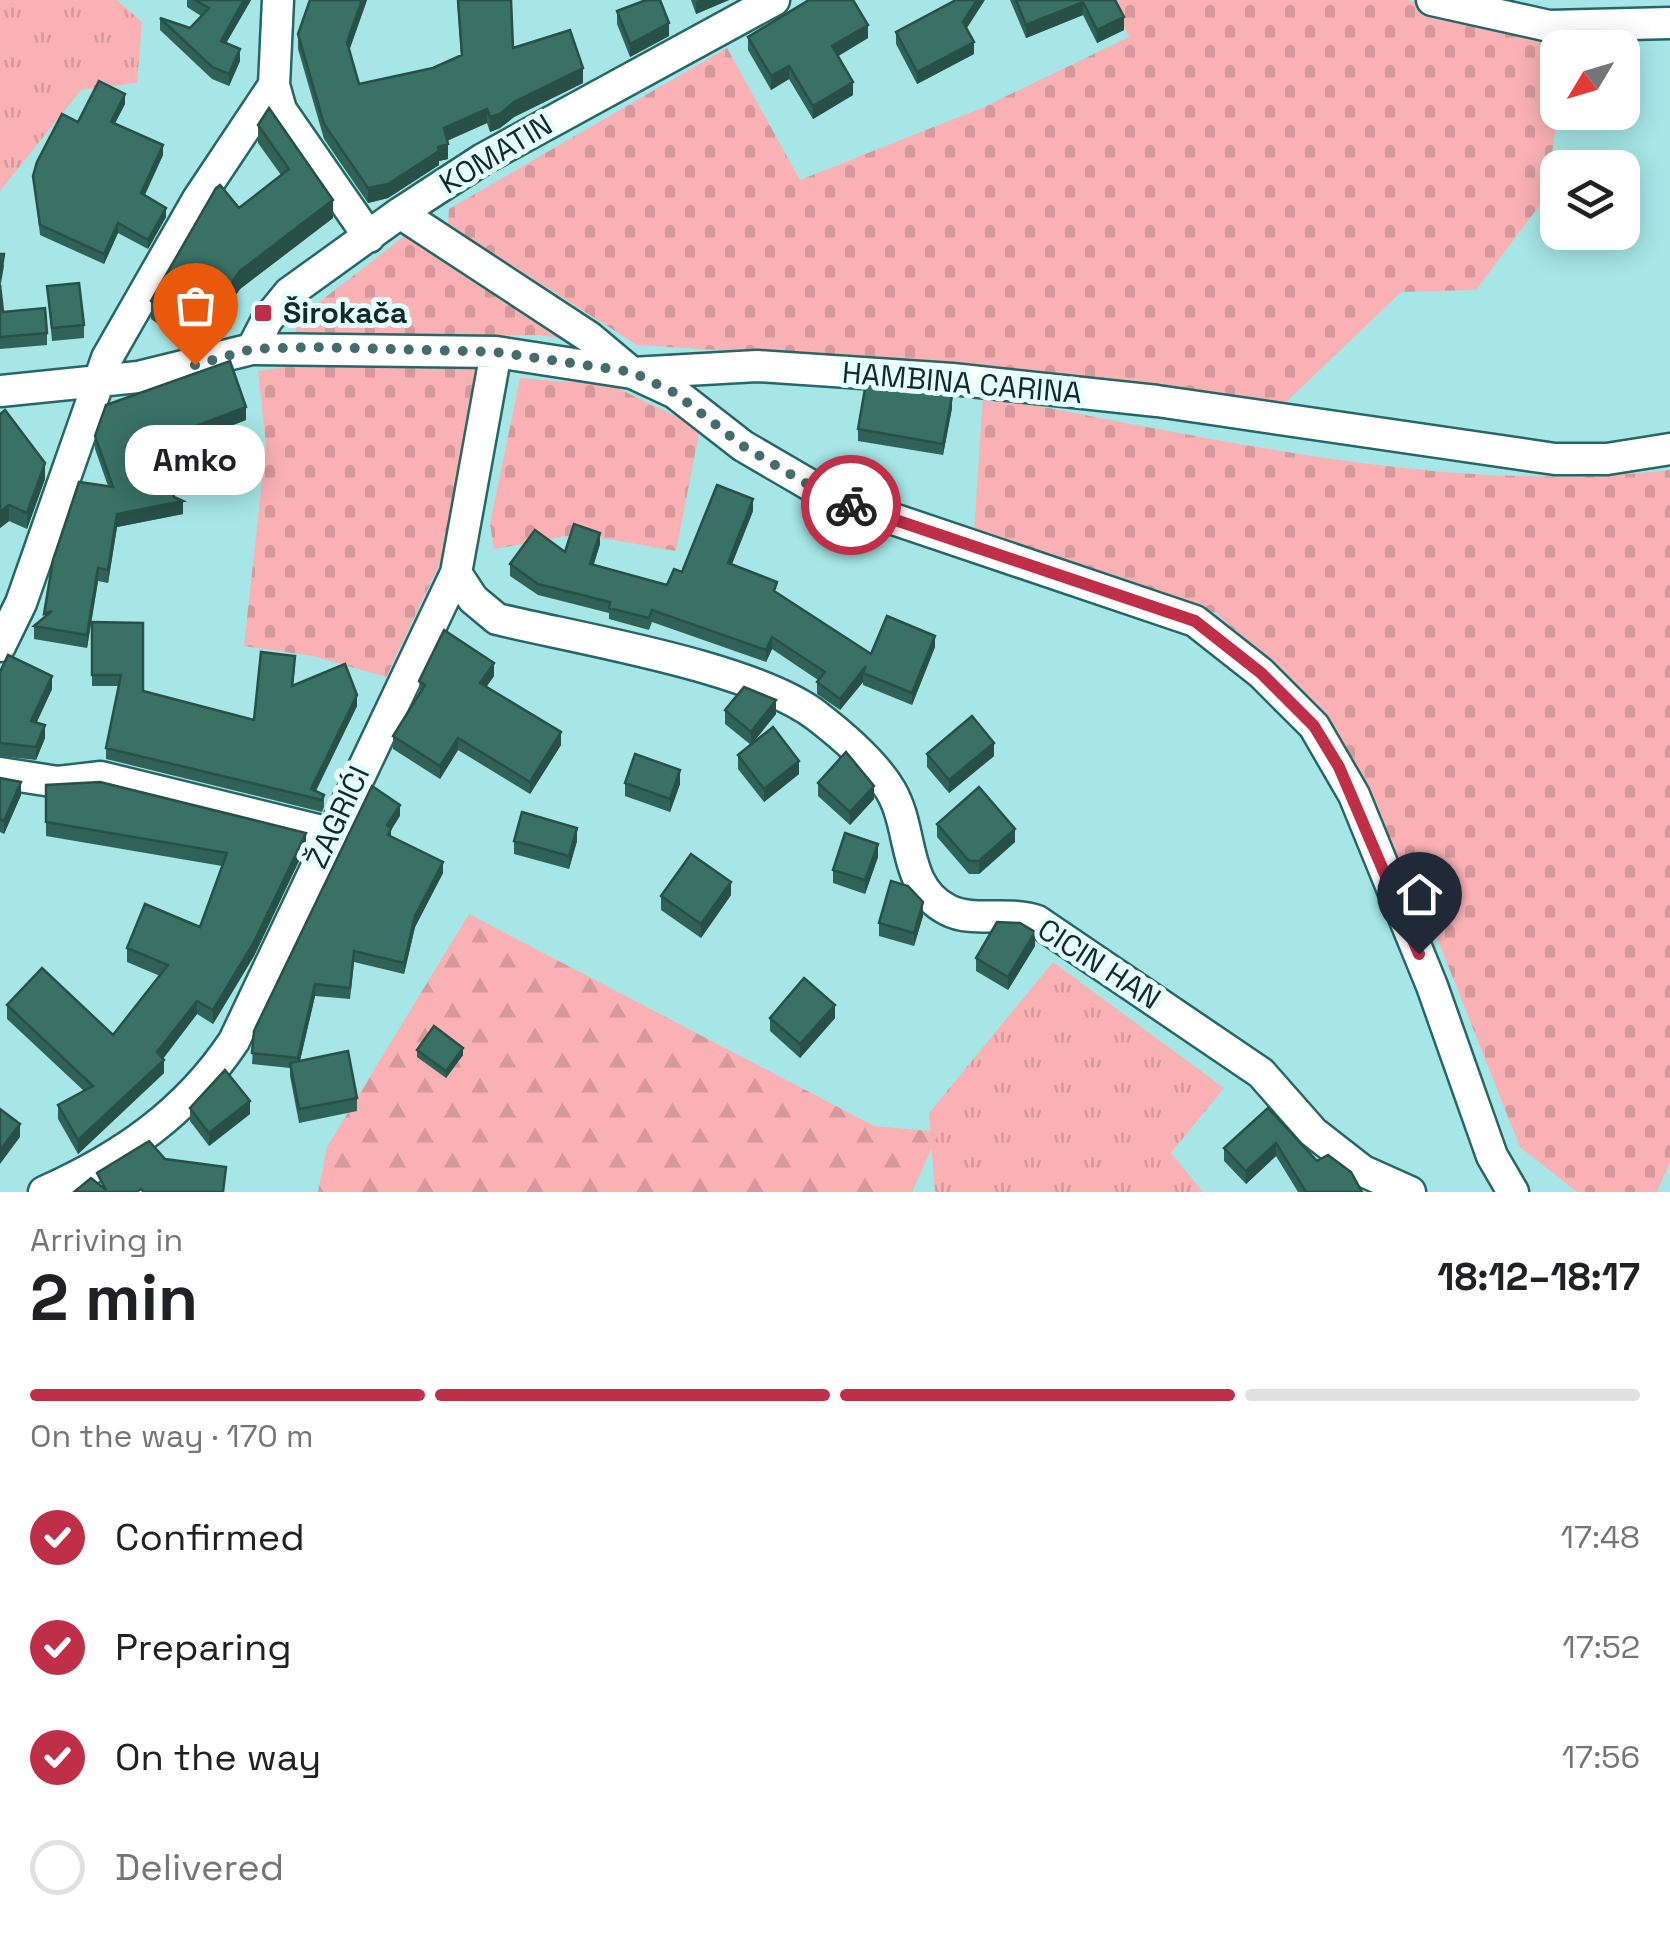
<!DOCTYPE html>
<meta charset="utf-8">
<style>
:root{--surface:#fff;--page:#f2f2f2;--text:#202124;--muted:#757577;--line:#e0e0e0;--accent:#c02f48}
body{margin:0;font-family:"Space Grotesk",sans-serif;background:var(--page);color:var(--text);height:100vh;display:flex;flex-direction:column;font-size:38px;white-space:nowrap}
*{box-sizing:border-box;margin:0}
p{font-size:32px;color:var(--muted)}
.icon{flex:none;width:55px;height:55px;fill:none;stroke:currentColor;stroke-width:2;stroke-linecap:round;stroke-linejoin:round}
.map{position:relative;height:1192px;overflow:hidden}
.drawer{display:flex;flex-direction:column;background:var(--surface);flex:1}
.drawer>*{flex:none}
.needle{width:65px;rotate:232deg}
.buttons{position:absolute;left:1540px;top:30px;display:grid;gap:20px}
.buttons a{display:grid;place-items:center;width:100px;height:100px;border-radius:20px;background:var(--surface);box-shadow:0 5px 25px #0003;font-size:50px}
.pin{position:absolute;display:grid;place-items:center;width:85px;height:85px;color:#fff;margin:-102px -42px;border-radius:50% 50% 50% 0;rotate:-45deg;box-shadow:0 0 10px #0007}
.pin .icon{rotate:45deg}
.courier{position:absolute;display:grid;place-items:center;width:100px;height:100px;margin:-50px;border:8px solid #c02f48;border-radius:50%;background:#fff;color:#222;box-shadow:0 2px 12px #0007}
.bubble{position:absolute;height:70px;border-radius:30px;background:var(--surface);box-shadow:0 5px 25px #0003;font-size:32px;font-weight:700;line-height:70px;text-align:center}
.head em{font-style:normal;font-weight:700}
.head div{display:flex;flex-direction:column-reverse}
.head{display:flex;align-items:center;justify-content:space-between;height:170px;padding:0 30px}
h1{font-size:65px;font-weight:700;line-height:75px}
.bar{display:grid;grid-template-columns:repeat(4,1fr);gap:15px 10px;align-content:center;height:120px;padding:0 30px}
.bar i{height:12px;border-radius:8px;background:var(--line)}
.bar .active{background:var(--accent)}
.bar p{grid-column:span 4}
ol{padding:0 30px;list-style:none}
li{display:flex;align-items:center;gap:30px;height:110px}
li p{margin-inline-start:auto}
li .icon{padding:10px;border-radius:50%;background:var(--accent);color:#fff;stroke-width:4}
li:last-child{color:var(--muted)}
li i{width:55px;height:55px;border:5px solid var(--line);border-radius:50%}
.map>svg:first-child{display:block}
.grass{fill:url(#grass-tufts)}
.forest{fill:url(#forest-firs)}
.cemetery{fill:url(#cemetery-stones)}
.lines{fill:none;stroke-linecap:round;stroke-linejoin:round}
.street-casing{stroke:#266666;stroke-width:35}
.street{stroke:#fff;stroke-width:30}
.wall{fill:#316257}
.shaded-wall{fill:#285047}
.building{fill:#397265;stroke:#285047;stroke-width:2.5}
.done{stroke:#446c6c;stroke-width:10;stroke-dasharray:0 18}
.route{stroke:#c02f48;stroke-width:12}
.poi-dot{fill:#c02f48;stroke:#e6fffe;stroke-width:4}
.labels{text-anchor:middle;stroke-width:10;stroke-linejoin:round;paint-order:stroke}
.street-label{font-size:30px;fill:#102a2a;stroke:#e6fffe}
.poi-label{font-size:30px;font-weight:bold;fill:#102a2a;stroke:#e6fffe;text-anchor:start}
</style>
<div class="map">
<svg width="1670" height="1192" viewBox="0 0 1670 1192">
<defs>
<pattern id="grass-tufts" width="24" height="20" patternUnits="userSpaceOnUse" patternTransform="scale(2.5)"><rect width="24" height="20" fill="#fab1b4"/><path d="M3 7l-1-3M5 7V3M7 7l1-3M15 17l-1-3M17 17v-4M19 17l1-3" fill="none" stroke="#d5989b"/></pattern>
<pattern id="forest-firs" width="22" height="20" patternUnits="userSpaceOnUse" patternTransform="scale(2.5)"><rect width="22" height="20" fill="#fab1b4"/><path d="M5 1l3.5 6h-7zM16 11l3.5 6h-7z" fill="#d5989b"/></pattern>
<pattern id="cemetery-stones" width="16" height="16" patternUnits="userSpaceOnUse" patternTransform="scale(2.5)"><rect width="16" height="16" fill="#fab1b4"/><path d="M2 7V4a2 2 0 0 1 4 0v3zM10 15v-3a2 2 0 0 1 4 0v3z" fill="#d5989b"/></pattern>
</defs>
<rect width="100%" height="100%" fill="#a6e6e6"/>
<path class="grass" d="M 0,0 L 117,0 L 142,22 L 137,83 L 81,90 L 0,191 Z
M 1053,962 L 1224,1088 L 1171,1153 L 1203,1192 L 935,1192 L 929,1113 Z"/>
<path class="forest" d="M 469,914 L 874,1126 L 939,1132 L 912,1192 L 318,1192 L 327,1147 Z"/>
<path class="cemetery" d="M 1112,0 L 1407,0 L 1569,44 L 1558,48 L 1558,113 L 1545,198 L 1476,290 L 1401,292 L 1283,405 L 982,366 L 637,345 L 448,225 L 449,209 L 727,48 L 800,180 L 984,107 L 1129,37 Z
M 416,227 L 585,343 L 540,335 L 312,336 L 296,332 L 295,321 Z
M 326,361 L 472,361 L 479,372 L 444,555 L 386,677 L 313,656 L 244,646 L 266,445 L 258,371 Z
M 520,378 L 611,385 L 700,428 L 676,551 L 579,534 L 494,549 L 490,524 Z
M 983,396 C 1204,435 1444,497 1670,470 L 1670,1162 L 1657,1192 L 1577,1192 L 1520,1147 L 1440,945 L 1336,737 L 1273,665 L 1216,613 L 974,533 Z"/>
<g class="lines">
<defs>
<path id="street" d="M 278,0 L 274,85 L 281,110 L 369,237
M 1432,0 L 1549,26 L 1670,23
M 400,213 L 589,337 L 632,373 L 675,393 L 743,446 L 834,499 L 1195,621 L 1261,673 L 1314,726 L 1354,795 L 1432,986 L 1492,1156 L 1513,1192
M 252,349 L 267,320 L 289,293 L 400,213 L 483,159 L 774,0
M 0,391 L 138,377 L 252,349 L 496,352 L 632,373 L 757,366 L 952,379 L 1157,401 L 1555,459 L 1607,459 L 1670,449
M 456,573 L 473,599 L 497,619 C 580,639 754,667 817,716 C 843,736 874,762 891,791 C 914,831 902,887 948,910 C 973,923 1009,911 1037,921 L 1261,1073 L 1313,1132 L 1363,1171 L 1410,1192
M 0,646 L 21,603 L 107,358 L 198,199 L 274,85
M 0,773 L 58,782 L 101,777 L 330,833
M 44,1192 C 122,1157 186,1113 234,1041 L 456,573 L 496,352"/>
</defs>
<use href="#street" class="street-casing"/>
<use href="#street" class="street"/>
</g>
<path class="wall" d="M 187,0 L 251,0 L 226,43 L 240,61 L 229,86 L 212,79 L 160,30 L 160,18 L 190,28 L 201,16 L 187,7 Z
M 310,0 L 367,0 L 349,50 L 359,84 L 433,68 L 461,56 L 457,0 L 511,0 L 513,48 L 583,83 L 514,117 L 500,128 L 490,132 L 487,123 L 447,141 L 448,159 L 439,161 L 439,165 L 388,198 L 368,203 L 324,139 L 298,49 L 298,34 Z
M 691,0 L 729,0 L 696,14 Z
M 1010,0 L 1115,0 L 1124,30 L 1097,43 L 1083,15 L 1026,38 Z
M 617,11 L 669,36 L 630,57 L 617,24 Z
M 967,29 L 974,54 L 917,84 L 896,44 L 896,32 Z
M 748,37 L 868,38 L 837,56 L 853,95 L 813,119 L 789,79 L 771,90 L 748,50 Z
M 125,104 L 115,123 L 163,155 L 145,195 L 166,217 L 148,249 L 118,233 L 104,264 L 40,235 L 33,176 L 78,122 Z
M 258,125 L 333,218 L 240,289 L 203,342 L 188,345 L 151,319 L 151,301 L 239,208 L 281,175 L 258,143 Z
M 0,254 L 4,266 L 0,289 L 3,312 L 47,333 L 47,345 L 0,349 Z
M 47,286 L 84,325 L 84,338 L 52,341 Z
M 952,408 L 943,455 L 858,441 L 858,429 Z
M 0,414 L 45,479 L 27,529 L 9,521 L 0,528 Z
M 246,420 L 165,451 L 174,497 L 183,514 L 117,527 L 108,583 L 98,581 L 87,648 L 34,639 L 34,626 L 44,618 L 108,486 L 95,449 L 95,436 Z
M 753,511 L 732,564 L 871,654 L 935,647 L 912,705 L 863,685 L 863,682 L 840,710 L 817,694 L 817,682 L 818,680 L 772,649 L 766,662 L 652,622 L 649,630 L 609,619 L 609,613 L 538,595 L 510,576 L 510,564 L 600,544 L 594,564 L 667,585 Z
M 92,622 L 143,691 L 254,720 L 295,667 L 293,685 L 357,706 L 316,791 L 324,795 L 324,807 L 322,812 L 106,759 L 106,748 L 119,686 L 92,686 Z
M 0,672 L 52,689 L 37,722 L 45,738 L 36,760 L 0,756 Z
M 494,676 L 486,687 L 561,745 L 530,794 L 458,750 L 440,779 L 393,749 L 393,736 L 420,694 L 419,681 Z
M 725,710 L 776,714 L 751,745 L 725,724 Z
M 927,754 L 994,756 L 949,793 L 927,767 Z
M 738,755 L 799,774 L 764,802 L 738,769 Z
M 0,778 L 21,795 L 4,834 L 0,832 Z
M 625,783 L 680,784 L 670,812 L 625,796 Z
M 818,783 L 874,799 L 850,825 L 818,796 Z
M 46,785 L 306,846 L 254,956 L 213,1024 L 197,1014 L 163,1059 L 164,1073 L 78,1154 L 58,1119 L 58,1105 L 84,1091 L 7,1019 L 7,1005 L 113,1035 L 160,976 L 127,962 L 127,948 L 200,927 L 222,866 L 46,836 Z
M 400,816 L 391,830 L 391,837 L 443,873 L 415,927 L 404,974 L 354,962 L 350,999 L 315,996 L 300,1061 L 357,1098 L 357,1111 L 299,1123 L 290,1076 L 290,1068 L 252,1064 L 254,1031 Z
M 937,824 L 1015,842 L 979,874 L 969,874 L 937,837 Z
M 514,841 L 577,841 L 569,869 L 514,854 Z
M 878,857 L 865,894 L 833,883 L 833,870 Z
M 731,895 L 701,938 L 661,910 L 661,896 Z
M 923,916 L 914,946 L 879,936 L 879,923 Z
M 1035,946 L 1008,990 L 976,971 L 976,958 Z
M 770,1018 L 835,1018 L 800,1058 L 770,1031 Z
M 417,1050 L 463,1055 L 446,1078 L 417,1057 Z
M 190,1108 L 250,1114 L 209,1146 L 190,1121 Z
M 1268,1108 L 1317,1161 L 1362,1192 L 1298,1192 L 1276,1156 L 1246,1184 L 1224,1161 L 1224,1148 Z"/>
<path class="shaded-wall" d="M 244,0 L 251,0 L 221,52 L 221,41 Z
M 362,0 L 367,0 L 347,57 L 347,42 Z
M 700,0 L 729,0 L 696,14 L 696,2 Z
M 977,0 L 985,0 L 963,34 L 963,22 Z
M 1083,2 L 1083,15 L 1026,38 L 1026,25 Z
M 1124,17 L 1124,30 L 1097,43 L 1097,30 Z
M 669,23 L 669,36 L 630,57 L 630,44 Z
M 868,25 L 868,38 L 832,60 L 832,46 Z
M 974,42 L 974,54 L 917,84 L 917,72 Z
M 240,49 L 240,61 L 229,86 L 229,74 Z
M 789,66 L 789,79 L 771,90 L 771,76 Z
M 583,68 L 583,83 L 514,117 L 500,128 L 490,132 L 490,117 L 514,102 Z
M 853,82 L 853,95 L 813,119 L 813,106 Z
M 125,94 L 125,104 L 111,131 L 111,122 Z
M 487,109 L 487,123 L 444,142 L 444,128 Z
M 448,144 L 448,159 L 439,161 L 439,165 L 388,198 L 368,203 L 368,188 L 438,147 Z
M 163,145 L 163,155 L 141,202 L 141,193 Z
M 333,200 L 333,218 L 240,289 L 203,342 L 188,345 L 188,328 L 240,271 Z
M 166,208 L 166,217 L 148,249 L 148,240 Z
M 118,223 L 118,233 L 104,264 L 104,254 Z
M 952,396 L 952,408 L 943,455 L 943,444 Z
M 246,407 L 246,420 L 162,452 L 162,439 Z
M 45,463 L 45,479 L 27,529 L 27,513 Z
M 753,499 L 753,511 L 728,574 L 728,563 Z
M 183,501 L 183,514 L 117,527 L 108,583 L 108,570 L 117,514 Z
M 9,505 L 9,521 L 0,528 L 0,512 Z
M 600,533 L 600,544 L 590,575 L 590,564 Z
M 98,568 L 98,581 L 87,648 L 87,635 Z
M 935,636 L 935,647 L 912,705 L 912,693 Z
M 772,637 L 772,649 L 766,662 L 766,650 Z
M 494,663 L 494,676 L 480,696 L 480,683 Z
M 866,666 L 863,673 L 863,682 L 840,710 L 840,699 Z
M 52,676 L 52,689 L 31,734 L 31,721 Z
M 357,695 L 357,706 L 311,800 L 311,789 Z
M 776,700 L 776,714 L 751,745 L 751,732 Z
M 45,725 L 45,738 L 36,760 L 36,747 Z
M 561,732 L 561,745 L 530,794 L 530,782 Z
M 458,738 L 458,750 L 440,779 L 440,766 Z
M 994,743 L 994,756 L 949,793 L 949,780 Z
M 799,761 L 799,774 L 764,802 L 764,789 Z
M 680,770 L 680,784 L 670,812 L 670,799 Z
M 21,782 L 21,795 L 4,834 L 4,821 Z
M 874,786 L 874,799 L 850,825 L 850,812 Z
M 400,805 L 400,816 L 391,830 L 391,839 L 387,837 L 387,825 Z
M 577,828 L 577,841 L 569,869 L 569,856 Z
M 1015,829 L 1015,842 L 979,874 L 979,861 Z
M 306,833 L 306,846 L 254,956 L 213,1024 L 213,1010 Z
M 878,844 L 878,857 L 865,894 L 865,880 Z
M 443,862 L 443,873 L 415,927 L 404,974 L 404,963 L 415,916 Z
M 731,882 L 731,895 L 701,938 L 701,924 Z
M 923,902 L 923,916 L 914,946 L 914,933 Z
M 1035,932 L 1035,946 L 1008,990 L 1008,977 Z
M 315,984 L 315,996 L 298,1069 L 298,1058 Z
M 197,1001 L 197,1014 L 157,1066 L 157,1052 Z
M 835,1005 L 835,1018 L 800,1058 L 800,1044 Z
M 463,1048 L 463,1055 L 446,1078 L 446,1071 Z
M 164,1060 L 164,1073 L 78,1154 L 78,1140 Z
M 250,1101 L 250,1114 L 209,1146 L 209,1133 Z
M 20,1124 L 20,1137 L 0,1164 L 0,1150 Z
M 1276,1143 L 1276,1156 L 1246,1184 L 1246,1171 Z"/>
<path class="building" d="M 195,0 L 244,0 L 221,41 L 240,49 L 229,74 L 212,67 L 160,18 L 190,28 L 209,8 Z
M 310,0 L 362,0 L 347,42 L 359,84 L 433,68 L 462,55 L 458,0 L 511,0 L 513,48 L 570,30 L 583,68 L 514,102 L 500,114 L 490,117 L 487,109 L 444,128 L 448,144 L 438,147 L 439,151 L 388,184 L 368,188 L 324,124 L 298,34 Z
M 646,0 L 660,0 L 669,23 L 630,44 L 617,11 Z
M 809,0 L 853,0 L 868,25 L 832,46 L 853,82 L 813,106 L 789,66 L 771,76 L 748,37 Z
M 956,0 L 977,0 L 963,22 L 974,42 L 917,72 L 896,32 Z
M 1016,0 L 1115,0 L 1124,17 L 1097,30 L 1083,2 L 1026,25 Z
M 99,81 L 125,94 L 111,122 L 163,145 L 141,193 L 166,208 L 148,240 L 118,223 L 104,254 L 40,225 L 33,176 L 37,162 L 62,114 L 78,122 Z
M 269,108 L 333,200 L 240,271 L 203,324 L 188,328 L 151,301 L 216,188 L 220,185 L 239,208 L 289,169 L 258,125 Z
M 0,254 L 4,254 L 0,279 Z
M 79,283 L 84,325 L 52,328 L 47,286 Z
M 0,285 L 3,312 L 45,308 L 47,333 L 0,337 Z
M 230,361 L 246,407 L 162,439 L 174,497 L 183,501 L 117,514 L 108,570 L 98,568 L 87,635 L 34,626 L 52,611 L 44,614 L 53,560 L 79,482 L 113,487 L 95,436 L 106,405 Z
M 866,383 L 952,396 L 943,444 L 858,429 Z
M 5,410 L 45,463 L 27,513 L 9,505 L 0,512 L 0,414 Z
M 717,485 L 753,499 L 728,563 L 777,582 L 774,591 L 871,654 L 887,616 L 935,636 L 912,693 L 863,673 L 866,666 L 840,699 L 817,682 L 825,672 L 772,637 L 766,650 L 652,610 L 649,618 L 609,608 L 610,602 L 538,584 L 510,564 L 535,530 L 565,552 L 574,524 L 600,533 L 590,564 L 667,585 L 674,569 L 682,572 Z
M 92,622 L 143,623 L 143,691 L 254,720 L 261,652 L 295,656 L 292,686 L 345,664 L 357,695 L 311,789 L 324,795 L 322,800 L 106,748 L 121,675 L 92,675 Z
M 444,630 L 494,663 L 480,683 L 561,732 L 530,782 L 458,738 L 440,766 L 393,736 L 425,685 L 419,681 Z
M 8,655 L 52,676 L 31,721 L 45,725 L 36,747 L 0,743 L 0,672 Z
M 744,687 L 776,700 L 751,732 L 725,710 Z
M 972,716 L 994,743 L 949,780 L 927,754 Z
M 773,727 L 799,761 L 764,789 L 738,755 Z
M 846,752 L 874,786 L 850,812 L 818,783 Z
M 635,754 L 680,770 L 670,799 L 625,783 Z
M 0,778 L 21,782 L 4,821 L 0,819 Z
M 100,782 L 306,833 L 254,942 L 213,1010 L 197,1001 L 157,1052 L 164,1060 L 78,1140 L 58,1105 L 93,1086 L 7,1005 L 42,968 L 113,1035 L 168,965 L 127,948 L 145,904 L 200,927 L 227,853 L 46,822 L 46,785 Z
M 372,786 L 400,805 L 387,825 L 391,828 L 388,835 L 443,862 L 415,916 L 404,963 L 354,951 L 350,988 L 315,984 L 298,1058 L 252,1053 L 254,1031 Z
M 979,787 L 1015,829 L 979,861 L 969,861 L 937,824 Z
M 522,812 L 577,828 L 569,856 L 514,841 Z
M 845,833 L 878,844 L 865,880 L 833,870 Z
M 691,854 L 731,882 L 701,924 L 661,896 Z
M 891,881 L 908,886 L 923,902 L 914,933 L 879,923 Z
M 997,922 L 1020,923 L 1035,932 L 1008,977 L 976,958 Z
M 804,978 L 835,1005 L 800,1044 L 770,1018 Z
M 434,1026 L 463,1048 L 446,1071 L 417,1050 Z
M 348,1051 L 357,1098 L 299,1109 L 290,1063 Z
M 225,1070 L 250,1101 L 209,1133 L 190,1108 Z
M 1268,1108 L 1317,1161 L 1328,1155 L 1351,1172 L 1362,1192 L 1306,1192 L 1276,1143 L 1246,1171 L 1224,1148 Z
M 0,1109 L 20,1124 L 0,1150 Z
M 149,1141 L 165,1159 L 226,1167 L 223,1192 L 144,1192 L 141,1189 L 136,1192 L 74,1192 L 91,1178 L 106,1190 L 97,1173 Z"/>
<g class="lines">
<path class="done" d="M 195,365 L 252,349 L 314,347 L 496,352 L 632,372 L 675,393 L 743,446 L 834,500 L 851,505"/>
<path class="route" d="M 851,505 L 1195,621 L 1261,673 L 1314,726 L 1339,767 L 1419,954"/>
</g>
<rect class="poi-dot" x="253" y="303" width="20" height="20" rx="5"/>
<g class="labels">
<g class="street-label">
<text transform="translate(496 154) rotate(-31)" y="10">KOMATIN</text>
<text transform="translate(962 383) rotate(5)" y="10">HAMBINA CARINA</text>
<text transform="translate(338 817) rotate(-65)" y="10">ŽAGRIĆI</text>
<text transform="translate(1099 964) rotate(33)" y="10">CICIN HAN</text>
</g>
<g class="poi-label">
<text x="283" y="323">Širokača</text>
</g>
</g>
</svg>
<div class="buttons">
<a><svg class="needle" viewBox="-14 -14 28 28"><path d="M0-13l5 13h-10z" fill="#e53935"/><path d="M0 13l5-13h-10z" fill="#757577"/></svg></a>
<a><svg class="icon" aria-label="layers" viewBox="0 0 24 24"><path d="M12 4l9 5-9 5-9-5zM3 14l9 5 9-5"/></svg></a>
</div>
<div class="pin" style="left:195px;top:365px;background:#ea580c"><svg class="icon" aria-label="bag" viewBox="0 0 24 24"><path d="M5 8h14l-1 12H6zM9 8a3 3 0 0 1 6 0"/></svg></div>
<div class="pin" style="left:1419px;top:954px;background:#1f2937"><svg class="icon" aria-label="home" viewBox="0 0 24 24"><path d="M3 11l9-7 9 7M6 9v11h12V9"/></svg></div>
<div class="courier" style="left:851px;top:505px"><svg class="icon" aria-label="bike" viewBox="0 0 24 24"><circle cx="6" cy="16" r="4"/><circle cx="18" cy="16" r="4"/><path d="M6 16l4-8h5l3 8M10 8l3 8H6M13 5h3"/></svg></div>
<div class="bubble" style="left:125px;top:425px;width:140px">Amko</div>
</div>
<section class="drawer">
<div class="head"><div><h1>2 min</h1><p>Arriving in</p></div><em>18:12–18:17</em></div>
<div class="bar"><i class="active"></i><i class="active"></i><i class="active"></i><i></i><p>On the way · 170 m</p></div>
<ol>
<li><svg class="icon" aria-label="check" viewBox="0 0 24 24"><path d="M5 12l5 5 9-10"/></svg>Confirmed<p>17:48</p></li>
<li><svg class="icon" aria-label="check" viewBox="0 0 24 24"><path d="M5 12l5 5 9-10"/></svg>Preparing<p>17:52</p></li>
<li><svg class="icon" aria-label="check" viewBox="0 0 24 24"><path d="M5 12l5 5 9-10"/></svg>On the way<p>17:56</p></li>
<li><i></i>Delivered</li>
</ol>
</section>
